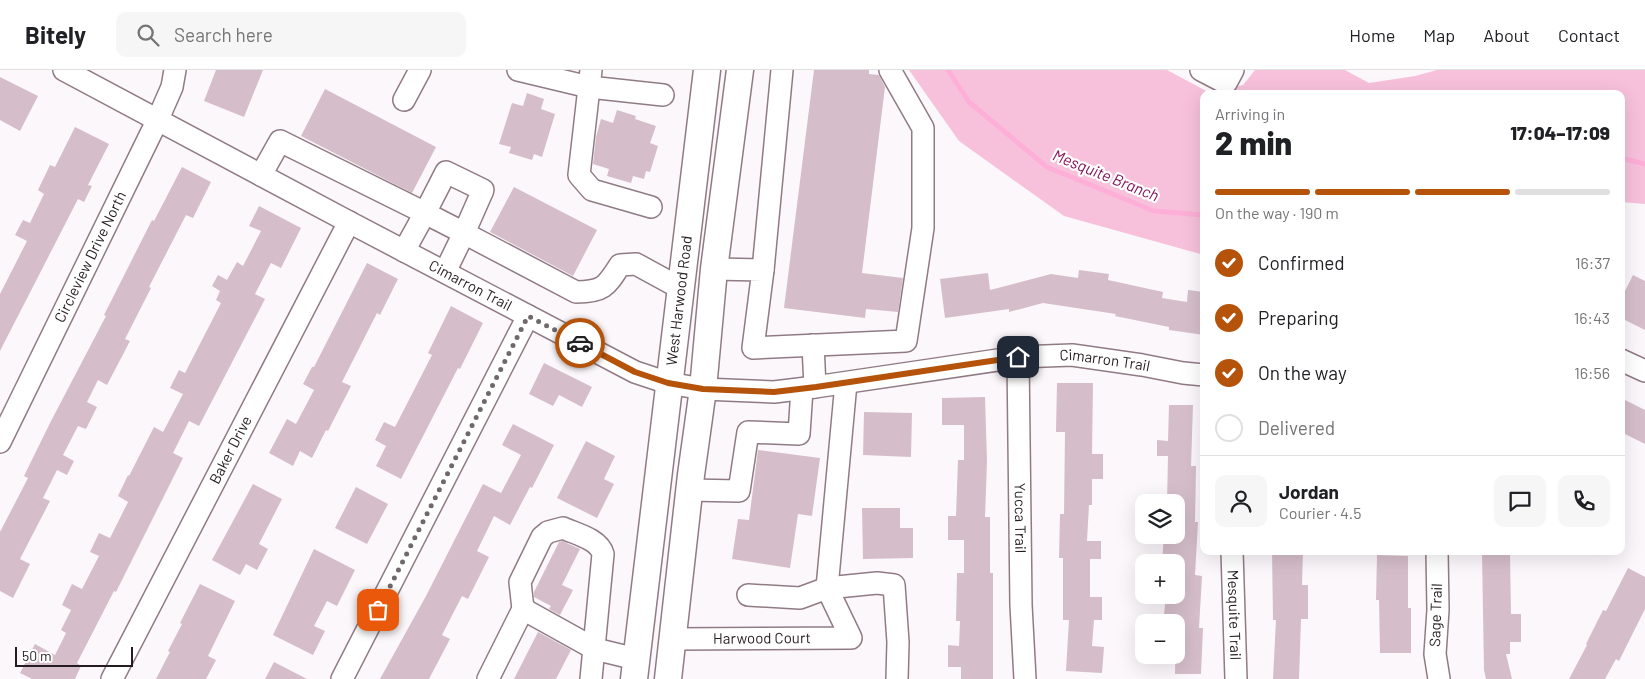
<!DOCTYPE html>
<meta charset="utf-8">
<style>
:root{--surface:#fff;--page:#f6f6f6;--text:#202124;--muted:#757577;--line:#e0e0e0;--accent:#b45309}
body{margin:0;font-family:Barlow,sans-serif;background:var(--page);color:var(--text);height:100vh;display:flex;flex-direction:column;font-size:19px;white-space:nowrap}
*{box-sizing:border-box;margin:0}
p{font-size:16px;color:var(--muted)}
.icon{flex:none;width:28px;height:28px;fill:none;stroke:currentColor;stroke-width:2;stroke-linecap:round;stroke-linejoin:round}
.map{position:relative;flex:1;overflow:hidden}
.panel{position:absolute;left:1200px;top:20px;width:425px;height:465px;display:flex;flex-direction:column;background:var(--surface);border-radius:10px;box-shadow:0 5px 20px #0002}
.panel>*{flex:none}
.controls{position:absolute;left:1135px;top:424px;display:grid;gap:10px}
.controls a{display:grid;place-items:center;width:50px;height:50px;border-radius:10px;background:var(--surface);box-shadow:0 5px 20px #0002;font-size:25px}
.scale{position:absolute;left:15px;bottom:12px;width:118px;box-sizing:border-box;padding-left:5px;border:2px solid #241c20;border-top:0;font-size:14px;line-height:18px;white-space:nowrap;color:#241c20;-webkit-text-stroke:4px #fff;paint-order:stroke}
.pin{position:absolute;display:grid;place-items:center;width:42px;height:42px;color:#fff;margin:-21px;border-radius:10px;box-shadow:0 2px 8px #0006}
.courier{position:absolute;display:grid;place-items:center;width:50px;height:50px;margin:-25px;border:4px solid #b45309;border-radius:50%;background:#fff;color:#222;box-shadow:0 1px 6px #0007}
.headline em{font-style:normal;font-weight:800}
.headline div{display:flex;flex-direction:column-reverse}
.headline{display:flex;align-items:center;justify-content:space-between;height:85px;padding:0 15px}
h1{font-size:32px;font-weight:800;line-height:38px}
.bar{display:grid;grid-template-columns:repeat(4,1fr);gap:8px 5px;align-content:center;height:60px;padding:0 15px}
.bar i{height:6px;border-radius:4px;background:var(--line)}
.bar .on{background:var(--accent)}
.bar p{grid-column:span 4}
.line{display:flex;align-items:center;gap:12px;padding:0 15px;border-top:1px solid var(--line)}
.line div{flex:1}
.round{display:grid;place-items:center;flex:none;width:52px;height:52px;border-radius:10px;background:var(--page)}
ol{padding:0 15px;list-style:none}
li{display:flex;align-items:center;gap:15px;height:55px}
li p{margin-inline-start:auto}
li .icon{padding:5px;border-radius:50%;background:var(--accent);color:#fff;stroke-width:4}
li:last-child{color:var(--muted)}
li i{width:28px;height:28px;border:2px solid var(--line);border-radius:50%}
header{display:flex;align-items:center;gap:30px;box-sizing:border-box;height:70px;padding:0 25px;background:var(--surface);border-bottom:1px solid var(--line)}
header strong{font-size:24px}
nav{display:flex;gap:28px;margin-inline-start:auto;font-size:18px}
.search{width:350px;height:45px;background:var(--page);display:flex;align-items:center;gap:12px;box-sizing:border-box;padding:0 18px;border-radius:10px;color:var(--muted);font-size:19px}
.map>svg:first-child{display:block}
.green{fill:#f7c1db}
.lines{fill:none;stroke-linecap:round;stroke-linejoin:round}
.stream{stroke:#fdafd7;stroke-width:5}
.building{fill:#d5bec9}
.minor-casing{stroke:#907b85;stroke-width:24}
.major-casing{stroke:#907b85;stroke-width:29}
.minor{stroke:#fff;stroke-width:21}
.major{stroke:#fff;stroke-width:26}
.done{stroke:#70696c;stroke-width:5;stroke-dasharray:0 9}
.route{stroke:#b45309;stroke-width:6}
.labels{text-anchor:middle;stroke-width:4.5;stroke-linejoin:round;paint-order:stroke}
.street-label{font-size:15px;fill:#241c20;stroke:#fff}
.water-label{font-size:16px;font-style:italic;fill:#84155b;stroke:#fff}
</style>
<header>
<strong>Bitely</strong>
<div class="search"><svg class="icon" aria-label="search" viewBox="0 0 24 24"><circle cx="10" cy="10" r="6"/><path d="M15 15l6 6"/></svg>Search here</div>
<nav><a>Home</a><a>Map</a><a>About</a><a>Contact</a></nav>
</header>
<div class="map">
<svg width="1645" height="609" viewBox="0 0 1645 609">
<rect width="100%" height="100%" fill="#fcf7fa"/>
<path class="green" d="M 909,0 L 1167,0 L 1210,23 L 1243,15 L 1255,0 L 1345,0 L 1369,13 L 1415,6 L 1437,0 L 1645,0 L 1645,134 L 1621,132 L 1621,24 L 1204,24 L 1204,185 L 1064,146 L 959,71 Z"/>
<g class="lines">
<path class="stream" d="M 948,0 L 969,32 L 1047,97 L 1154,141 L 1204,145
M 1621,88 L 1645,94"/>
</g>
<path class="building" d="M 216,0 L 263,0 L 244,47 L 204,31 Z
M 814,0 L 869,0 L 869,4 L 879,5 L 885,17 L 862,203 L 903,208 L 898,242 L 866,239 L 865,248 L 784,238 Z
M 0,7 L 38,26 L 20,61 L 0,50 Z
M 325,19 L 436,77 L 412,123 L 301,66 Z
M 527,23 L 544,29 L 541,39 L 555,44 L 542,87 L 534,84 L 532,90 L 509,83 L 511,77 L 499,74 L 512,33 L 523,36 Z
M 617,40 L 636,46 L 635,49 L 656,56 L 650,73 L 658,76 L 650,102 L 646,101 L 644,109 L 633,106 L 631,113 L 607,106 L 609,99 L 593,94 L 596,67 L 601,49 L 613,53 Z
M 75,57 L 109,74 L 88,115 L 92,116 L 84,132 L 78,129 L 0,281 L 0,224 L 27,171 L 15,165 L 23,150 L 30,153 L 44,124 L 38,120 L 50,95 L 55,97 Z
M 182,97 L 211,112 L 193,148 L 186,145 L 149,217 L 151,218 L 125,269 L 130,271 L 107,315 L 98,310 L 87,332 L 97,337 L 86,359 L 78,356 L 63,385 L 74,391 L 67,405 L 57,400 L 43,428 L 50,431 L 20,489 L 30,494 L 13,528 L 0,521 L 0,462 L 28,408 L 24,406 L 50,353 L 106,246 L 104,245 L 152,150 L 154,151 Z
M 514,117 L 597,160 L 573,206 L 490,162 Z
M 259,136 L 301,158 L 281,198 L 271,193 L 255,224 L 265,229 L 199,356 L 189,351 L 173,383 L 183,388 L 116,522 L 114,521 L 77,593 L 81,596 L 75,609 L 32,609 L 20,603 L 35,574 L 55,585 L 66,563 L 61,560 L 71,540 L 62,535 L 72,514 L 82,519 L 99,486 L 90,482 L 99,463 L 110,468 L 128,432 L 118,426 L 128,405 L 129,406 L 154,357 L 163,362 L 183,324 L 170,318 L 179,300 L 185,303 L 221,233 L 216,230 L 220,221 L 212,216 L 218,205 L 227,210 L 237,192 L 243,196 L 261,161 L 249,156 Z
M 367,193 L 398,209 L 380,245 L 377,243 L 342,312 L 351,316 L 328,361 L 326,360 L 312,388 L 300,381 L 293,396 L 269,383 L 287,349 L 296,354 L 314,320 L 303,314 L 312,297 L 314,297 Z
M 1079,200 L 1109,204 L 1108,210 L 1163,222 L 1162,228 L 1187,232 L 1188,220 L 1204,222 L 1204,265 L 1169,260 L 1169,257 L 1115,246 L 1116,244 L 1043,233 L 1009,242 L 1009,239 L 945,248 L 940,209 L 988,203 L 990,220 L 1051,204 L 1078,208 Z
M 1633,205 L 1645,211 L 1645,260 L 1621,248 L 1621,229 Z
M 451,236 L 483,253 L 460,299 L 458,298 L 401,409 L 376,396 L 386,376 L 375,370 L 384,352 L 395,357 L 432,285 L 428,283 Z
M 544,293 L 592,317 L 582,337 L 559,325 L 553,336 L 529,324 Z
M 1057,313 L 1093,313 L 1092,384 L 1103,384 L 1103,409 L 1092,409 L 1092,435 L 1089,435 L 1087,471 L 1101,471 L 1101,489 L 1090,489 L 1090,527 L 1102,527 L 1102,550 L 1094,550 L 1092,576 L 1104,577 L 1102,603 L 1066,601 L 1069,550 L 1063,550 L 1063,488 L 1059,488 L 1060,444 L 1064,444 L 1065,362 L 1056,362 Z
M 985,327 L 987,391 L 985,447 L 990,447 L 990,503 L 993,503 L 993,609 L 961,609 L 961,597 L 948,597 L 948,575 L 959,576 L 960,551 L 956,551 L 957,503 L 964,503 L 964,470 L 948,470 L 948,446 L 956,446 L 958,390 L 964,390 L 964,355 L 942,355 L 942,328 Z
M 1621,328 L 1645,340 L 1645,374 L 1621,362 Z
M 1169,335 L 1193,335 L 1191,396 L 1196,396 L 1195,452 L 1198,452 L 1195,505 L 1202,506 L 1199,558 L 1203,558 L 1201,604 L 1175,604 L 1176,546 L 1164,545 L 1166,525 L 1176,525 L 1176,492 L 1162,492 L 1164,465 L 1176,465 L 1176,432 L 1167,432 L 1168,386 L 1157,386 L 1157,370 L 1168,371 Z
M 864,342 L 912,343 L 911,387 L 863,385 Z
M 513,354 L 554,375 L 532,418 L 530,417 L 510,455 L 494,446 L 477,481 L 489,487 L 468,529 L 462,526 L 442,565 L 450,569 L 429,609 L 380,609 L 426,526 L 483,414 L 501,423 L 521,385 L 502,375 Z
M 586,371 L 615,386 L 604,409 L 614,414 L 597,448 L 557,428 Z
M 758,380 L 820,388 L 812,446 L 798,444 L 790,498 L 732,489 L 738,449 L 749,450 Z
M 253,414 L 282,429 L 259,474 L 268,479 L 257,500 L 246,494 L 240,505 L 212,490 Z
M 356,417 L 388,434 L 367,474 L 335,458 Z
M 862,438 L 900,438 L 900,458 L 913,458 L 913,488 L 863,489 Z
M 562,471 L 580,479 L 562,515 L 573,520 L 560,545 L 549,539 L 551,536 L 534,527 L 534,522 L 559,472 Z
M 314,479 L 355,500 L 337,536 L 327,531 L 314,556 L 325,561 L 313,585 L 273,565 Z
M 1272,481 L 1303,481 L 1302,515 L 1308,515 L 1308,549 L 1301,549 L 1299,609 L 1273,609 L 1276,550 L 1273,550 Z
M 1482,484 L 1510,484 L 1511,544 L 1521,544 L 1521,572 L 1510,572 L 1510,584 L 1506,584 L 1512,609 L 1486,609 L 1484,600 Z
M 1377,485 L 1408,486 L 1408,538 L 1411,538 L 1411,583 L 1380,583 L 1379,530 L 1376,530 Z
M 1628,498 L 1645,507 L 1645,539 L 1619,591 L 1616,589 L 1605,609 L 1569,609 L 1587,575 L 1586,574 L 1603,540 L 1606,541 Z
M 200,514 L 235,531 L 208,586 L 216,590 L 206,609 L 156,609 L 170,582 L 168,581 L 182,554 L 180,553 Z
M 538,562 L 571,580 L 556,609 L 514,609 Z
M 274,592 L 307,609 L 265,609 Z"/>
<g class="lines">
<defs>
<g id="minor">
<path id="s1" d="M 64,0 L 349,152 L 635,302 L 668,313 L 703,319 L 774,322 L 815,317 L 1018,287 L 1072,285 L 1142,295 L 1183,303 L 1204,305"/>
<path d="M 518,0 L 589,17 L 663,25"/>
<path d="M 591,0 L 579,105 L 592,120 L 651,137"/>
<path d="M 1201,0 L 1226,13 L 1233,0"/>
<path d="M 404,30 L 420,0"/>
<path d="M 446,102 L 483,120 L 464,163 L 425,143 Z"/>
<path d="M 261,105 L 280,71 L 425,143 L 404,181"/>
<path d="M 714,199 L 763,200 L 753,278 L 906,271 L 923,158 L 923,58 L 890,0"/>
<path d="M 763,200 L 782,0"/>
<path d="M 445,202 L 464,163 L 576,222 C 603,222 606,217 620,195 L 636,194 L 680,218"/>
<path d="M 813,275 L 815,317"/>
<path id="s2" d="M 1018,287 L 1021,535 L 1025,609"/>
<path d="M 1621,290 L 1645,301"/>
<path id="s3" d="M 0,372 L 158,49 L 172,17 L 175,0"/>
<path d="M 689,420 L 739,421 L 748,362 L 799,364 L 802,319"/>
<path id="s4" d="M 1232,481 L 1236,609"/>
<path d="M 1437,481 L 1438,540 L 1435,584 L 1439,609"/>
<path d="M 748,525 L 800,528 L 827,518 L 877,513 L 894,515 L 898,572 L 897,609"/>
<path d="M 523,539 L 520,512 L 542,467 L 548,462 L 563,458 C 576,464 599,469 603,484 L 591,609"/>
<path id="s5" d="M 673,569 L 851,568 L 827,518 L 846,313"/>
<path id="s6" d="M 112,609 L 349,152"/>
<path d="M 342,609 L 528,246"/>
<path d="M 488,609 L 523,539 L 595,579 L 636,589"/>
</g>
<g id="major">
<path id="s7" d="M 634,609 L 707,0"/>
<path d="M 668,609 L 691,405 L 703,319 L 714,199 L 740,0"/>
</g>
</defs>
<use href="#minor" class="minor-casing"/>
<use href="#major" class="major-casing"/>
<use href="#minor" class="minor"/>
<use href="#major" class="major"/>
</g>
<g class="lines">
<path class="done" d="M 378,540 L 528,246 L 580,273"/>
<path class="route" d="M 580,273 L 635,302 L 668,313 L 703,319 L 774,322 L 816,317 L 1018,287"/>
</g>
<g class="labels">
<g class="street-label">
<text dy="5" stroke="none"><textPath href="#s3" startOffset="206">Circleview Drive North</textPath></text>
<text dy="5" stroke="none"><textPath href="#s1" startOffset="460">Cimarron Trail</textPath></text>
<text dy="5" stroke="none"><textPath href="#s7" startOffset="381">West Harwood Road</textPath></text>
<text dy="5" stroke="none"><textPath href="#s1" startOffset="1121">Cimarron Trail</textPath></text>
<text dy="5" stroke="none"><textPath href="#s6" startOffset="258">Baker Drive</textPath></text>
<text dy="5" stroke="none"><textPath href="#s2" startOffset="161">Yucca Trail</textPath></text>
<text dy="5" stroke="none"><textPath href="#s4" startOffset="64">Mesquite Trail</textPath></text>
<text transform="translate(1436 545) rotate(-88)" y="5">Sage Trail</text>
<text dy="5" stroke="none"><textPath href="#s5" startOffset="89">Harwood Court</textPath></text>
</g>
<g class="water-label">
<text transform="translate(1106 105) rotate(22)" y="6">Mesquite Branch</text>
</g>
</g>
</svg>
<div class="controls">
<a><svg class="icon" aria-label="layers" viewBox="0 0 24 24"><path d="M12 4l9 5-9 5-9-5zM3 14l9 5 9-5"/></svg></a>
<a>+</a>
<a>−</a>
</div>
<div class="scale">50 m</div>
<div class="pin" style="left:378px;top:540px;background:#ea580c"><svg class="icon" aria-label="bag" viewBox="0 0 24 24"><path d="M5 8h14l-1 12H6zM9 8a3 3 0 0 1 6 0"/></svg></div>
<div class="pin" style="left:1018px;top:287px;background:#1f2937"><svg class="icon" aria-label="home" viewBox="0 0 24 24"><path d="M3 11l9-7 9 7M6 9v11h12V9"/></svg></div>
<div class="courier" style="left:580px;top:273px"><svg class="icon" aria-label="car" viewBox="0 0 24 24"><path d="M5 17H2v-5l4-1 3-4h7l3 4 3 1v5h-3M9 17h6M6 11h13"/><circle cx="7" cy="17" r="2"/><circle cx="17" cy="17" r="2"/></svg></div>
<section class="panel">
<div class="headline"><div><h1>2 min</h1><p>Arriving in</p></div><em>17:04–17:09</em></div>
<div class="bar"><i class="on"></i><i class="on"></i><i class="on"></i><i></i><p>On the way · 190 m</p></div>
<ol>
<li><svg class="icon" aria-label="check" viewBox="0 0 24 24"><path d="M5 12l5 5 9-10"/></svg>Confirmed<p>16:37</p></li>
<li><svg class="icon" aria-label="check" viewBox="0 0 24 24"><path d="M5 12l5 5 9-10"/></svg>Preparing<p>16:43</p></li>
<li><svg class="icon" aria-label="check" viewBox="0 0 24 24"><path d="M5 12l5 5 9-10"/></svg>On the way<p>16:56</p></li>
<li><i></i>Delivered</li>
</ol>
<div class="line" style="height:90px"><a class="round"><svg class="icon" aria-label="person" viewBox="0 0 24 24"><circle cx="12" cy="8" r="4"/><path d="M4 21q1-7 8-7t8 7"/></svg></a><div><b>Jordan</b><p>Courier · 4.5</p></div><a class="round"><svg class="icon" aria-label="chat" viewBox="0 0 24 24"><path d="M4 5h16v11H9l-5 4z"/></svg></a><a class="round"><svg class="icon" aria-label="phone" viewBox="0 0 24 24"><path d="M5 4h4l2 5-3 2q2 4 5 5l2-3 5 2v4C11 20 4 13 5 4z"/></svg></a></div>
</section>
</div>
